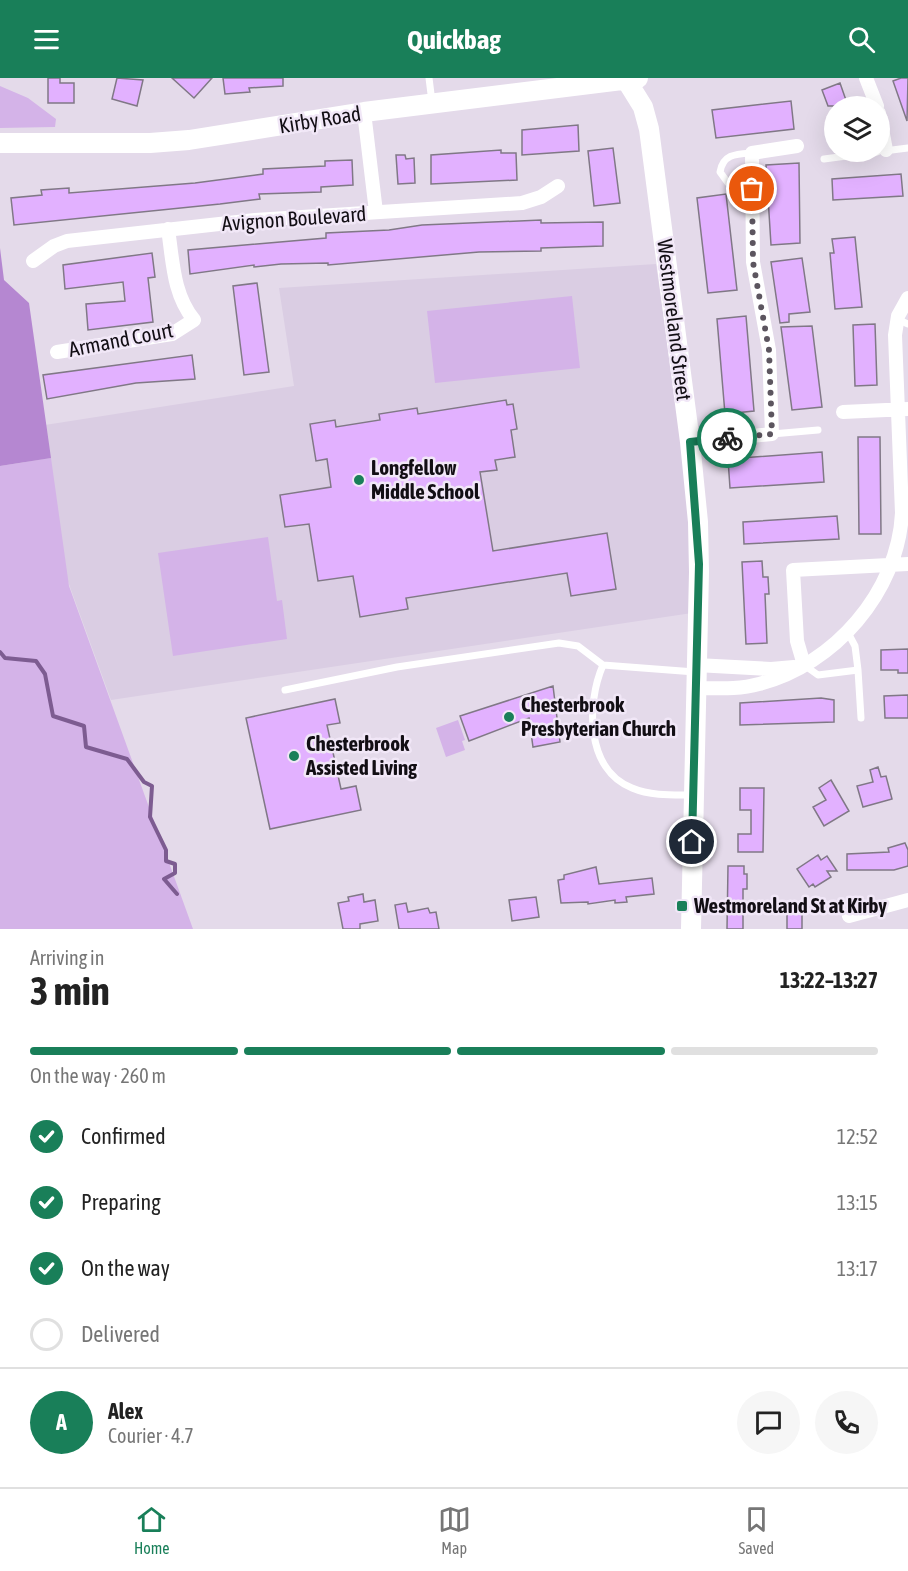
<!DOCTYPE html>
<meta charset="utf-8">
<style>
:root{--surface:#fff;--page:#f6f6f6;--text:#222;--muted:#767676;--line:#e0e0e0;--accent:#197f59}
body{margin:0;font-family:"Asap Condensed",sans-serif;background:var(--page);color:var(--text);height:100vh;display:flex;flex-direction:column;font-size:22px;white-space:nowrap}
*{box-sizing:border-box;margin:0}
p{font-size:20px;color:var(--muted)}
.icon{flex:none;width:33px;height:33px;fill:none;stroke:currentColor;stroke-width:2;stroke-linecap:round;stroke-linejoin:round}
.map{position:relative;height:851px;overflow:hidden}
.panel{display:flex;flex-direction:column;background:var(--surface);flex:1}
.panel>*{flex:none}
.fabs{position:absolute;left:824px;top:18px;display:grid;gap:12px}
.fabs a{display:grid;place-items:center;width:66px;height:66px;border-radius:50%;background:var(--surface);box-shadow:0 6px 24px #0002;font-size:30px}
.pin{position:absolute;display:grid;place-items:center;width:51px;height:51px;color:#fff;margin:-26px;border:3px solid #fff;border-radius:50%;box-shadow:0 2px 6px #0007}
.courier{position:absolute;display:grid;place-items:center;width:60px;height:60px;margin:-30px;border:4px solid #197f59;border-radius:50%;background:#fff;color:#222;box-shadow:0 2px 8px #0007}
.overview em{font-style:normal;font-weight:700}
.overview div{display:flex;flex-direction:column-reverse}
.overview{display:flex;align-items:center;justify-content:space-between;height:102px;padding:0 30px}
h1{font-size:39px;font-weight:700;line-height:45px}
.bar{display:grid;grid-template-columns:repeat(4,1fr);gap:9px 6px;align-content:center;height:72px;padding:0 30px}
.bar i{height:8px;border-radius:4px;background:var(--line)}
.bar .current{background:var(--accent)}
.bar p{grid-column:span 4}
.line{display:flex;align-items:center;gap:15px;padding:0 30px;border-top:2px solid var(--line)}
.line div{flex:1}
.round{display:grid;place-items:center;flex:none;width:63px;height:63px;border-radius:32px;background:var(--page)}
ol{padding:0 30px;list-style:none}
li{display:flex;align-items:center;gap:18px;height:66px}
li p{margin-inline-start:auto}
li .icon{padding:6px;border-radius:50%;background:var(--accent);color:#fff;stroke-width:4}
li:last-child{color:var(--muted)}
li i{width:33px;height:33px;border:3px solid var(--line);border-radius:50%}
header{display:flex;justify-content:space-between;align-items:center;height:78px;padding:0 30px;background:var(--accent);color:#fff;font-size:27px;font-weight:700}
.dock{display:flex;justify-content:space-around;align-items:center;height:84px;border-top:2px solid var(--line);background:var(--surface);font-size:16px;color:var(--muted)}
.dock a{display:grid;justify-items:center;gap:3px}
.dock .current{color:var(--accent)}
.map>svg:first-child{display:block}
.built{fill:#dacde3}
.green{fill:#d4b3e8}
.forest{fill:#b587d1}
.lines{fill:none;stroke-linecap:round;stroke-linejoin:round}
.stream{stroke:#7d5c91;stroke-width:4}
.building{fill:#e2b1ff;stroke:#807886;stroke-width:1.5}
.lane{stroke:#fff;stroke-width:7}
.street{stroke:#fff;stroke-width:14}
.secondary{stroke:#fff;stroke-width:20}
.done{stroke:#5c555f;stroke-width:6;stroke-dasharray:0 10.8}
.route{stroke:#197f59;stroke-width:8}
.poi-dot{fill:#197f59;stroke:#f1e7f7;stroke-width:2}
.labels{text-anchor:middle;stroke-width:5;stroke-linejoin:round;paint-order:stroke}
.street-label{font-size:21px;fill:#120e14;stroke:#f1e7f7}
.poi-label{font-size:21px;font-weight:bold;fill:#120e14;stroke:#f1e7f7;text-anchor:start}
</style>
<header><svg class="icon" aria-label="menu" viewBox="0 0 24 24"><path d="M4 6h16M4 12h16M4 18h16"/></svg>Quickbag<svg class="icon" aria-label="search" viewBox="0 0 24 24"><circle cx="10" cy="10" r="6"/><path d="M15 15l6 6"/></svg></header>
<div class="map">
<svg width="908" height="851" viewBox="0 0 908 851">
<rect width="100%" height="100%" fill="#e4daea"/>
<path class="built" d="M 656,186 L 694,452 L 692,535 L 111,622 L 13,352 L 294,308 L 279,210 Z"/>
<path class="green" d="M 0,8 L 28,20 L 56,41 L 55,49 L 0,50 Z
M 572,218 L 580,290 L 435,305 L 427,233 Z
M 51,380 L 69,508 L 193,851 L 0,851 L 0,388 Z
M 268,459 L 277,523 L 282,522 L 287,561 L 173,578 L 158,475 Z
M 458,642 L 465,662 L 462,663 L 465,672 L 446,679 L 436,650 Z"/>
<path class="forest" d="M 0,170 L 4,202 L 29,225 L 51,380 L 0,388 Z"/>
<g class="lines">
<path class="stream" d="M 0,574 L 5,580 L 36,583 L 45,596 L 53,638 L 84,648 L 86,669 L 127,681 L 144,704 L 152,708 L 150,739 L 166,772 L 166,783 L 175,786 L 175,795 L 164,801 L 177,816"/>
</g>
<path class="building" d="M 48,0 L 60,0 L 60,5 L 74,5 L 74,25 L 48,25 Z
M 117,0 L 143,2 L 137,28 L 112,21 Z
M 172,0 L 212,0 L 194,20 Z
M 223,0 L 283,0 L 283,8 L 249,10 L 250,14 L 225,16 Z
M 901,0 L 908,0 L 907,43 L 893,3 Z
M 840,5 L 848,28 L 828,28 L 822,12 Z
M 791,23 L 794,51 L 716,60 L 712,32 Z
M 578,47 L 579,73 L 522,77 L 522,52 Z
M 613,70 L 620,125 L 594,128 L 588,73 Z
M 501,72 L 501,75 L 516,75 L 517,102 L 431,106 L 431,77 Z
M 396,77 L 405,77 L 406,81 L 414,80 L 415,105 L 398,106 Z
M 352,82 L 353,107 L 321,109 L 321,114 L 259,116 L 260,121 L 220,126 L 14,147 L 11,120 L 42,117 L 41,112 L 69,110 L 69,115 L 195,105 L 263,96 L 263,91 L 325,88 L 325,83 Z
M 799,85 L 800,165 L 771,167 L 766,87 Z
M 901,96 L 903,118 L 833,122 L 832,101 Z
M 726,116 L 737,212 L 708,215 L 697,120 Z
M 541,142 L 541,145 L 603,144 L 603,168 L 541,170 L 541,173 L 479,174 L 328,187 L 328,185 L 281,186 L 254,189 L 254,187 L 190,196 L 188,172 L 326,160 L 326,155 L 389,152 L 422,147 Z
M 855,159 L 862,229 L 835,231 L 830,175 L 834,175 L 832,161 Z
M 152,175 L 155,199 L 148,200 L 153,244 L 88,252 L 86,226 L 125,223 L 123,204 L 65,211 L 63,187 Z
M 802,180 L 810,234 L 789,236 L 789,244 L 780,245 L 771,184 Z
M 257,205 L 269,294 L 244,297 L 233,208 Z
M 746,238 L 754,333 L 725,336 L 717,241 Z
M 875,246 L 877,307 L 855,308 L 853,247 Z
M 812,248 L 822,329 L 792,332 L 781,249 Z
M 192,277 L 195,301 L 136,305 L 47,321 L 43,297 Z
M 506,322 L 507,327 L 513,326 L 517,351 L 511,352 L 515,379 L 495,382 L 497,392 L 480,394 L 493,473 L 607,455 L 616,511 L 571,518 L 567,495 L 406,520 L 408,531 L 360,539 L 353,498 L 318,503 L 309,446 L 285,449 L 280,417 L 331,409 L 327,381 L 316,383 L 310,346 L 335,342 L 336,349 L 380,342 L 379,336 L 417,330 L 418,336 Z
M 858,359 L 880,359 L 881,456 L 859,456 Z
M 822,374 L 824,404 L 730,410 L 728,381 Z
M 837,438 L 839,461 L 744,466 L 743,444 Z
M 762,483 L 763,499 L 768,499 L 769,516 L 765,516 L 767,565 L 746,566 L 742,484 Z
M 908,571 L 908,595 L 898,595 L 898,592 L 881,592 L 881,572 Z
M 553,608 L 560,664 L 533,669 L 529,640 L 469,663 L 460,638 Z
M 908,617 L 908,640 L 885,640 L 884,618 Z
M 821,620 L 834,622 L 834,644 L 740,647 L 740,625 Z
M 335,621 L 340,645 L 327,647 L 341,711 L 356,708 L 361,732 L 270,751 L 246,640 Z
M 878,689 L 881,699 L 886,698 L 892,721 L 863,729 L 857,708 L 873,704 L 870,692 Z
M 831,702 L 849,733 L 824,748 L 813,729 L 826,722 L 819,710 Z
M 740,710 L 764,710 L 763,774 L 738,774 L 738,756 L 751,756 L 751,732 L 740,732 Z
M 905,765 L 908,772 L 908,788 L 894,792 L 847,792 L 847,776 L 889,774 L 888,770 Z
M 818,777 L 821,782 L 827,778 L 837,793 L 827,793 L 831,799 L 815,809 L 813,806 L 809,809 L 797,791 Z
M 728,788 L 744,788 L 744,796 L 747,796 L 747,811 L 743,811 L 743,851 L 727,851 Z
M 596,789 L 599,806 L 652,800 L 654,816 L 626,819 L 627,824 L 615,825 L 615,822 L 588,826 L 588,824 L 561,825 L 558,802 L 564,801 L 564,797 Z
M 363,816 L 364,824 L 375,822 L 378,843 L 360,846 L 360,851 L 343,851 L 338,825 L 349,823 L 348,819 Z
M 536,819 L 539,839 L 512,843 L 509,822 Z
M 406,825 L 408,834 L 428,830 L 430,835 L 436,834 L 439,851 L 399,851 L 395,827 Z
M 787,831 L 802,831 L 802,851 L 787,851 Z"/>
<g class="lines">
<path class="lane" d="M 429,0 L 432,24
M 884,73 L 908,70
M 752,75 C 736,76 723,76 720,94 L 728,105 L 752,111
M 824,81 L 877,74
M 897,241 L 908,246
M 772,356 L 818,352
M 603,587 C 586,626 586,692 632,710 C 651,718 672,717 692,717
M 804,587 L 818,597 L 858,592 L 855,568 L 847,553
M 858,592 L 861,640
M 285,612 L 397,589 L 559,565 L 578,568 L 603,587 L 695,594"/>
<path class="street" d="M 866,0 L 877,28
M 364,34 L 376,134
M 879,35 L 886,72
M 33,183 L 54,168 L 67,163 L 255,142 L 522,125 L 541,119 L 558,108
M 57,274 L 172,256 L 194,242 C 173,216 173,184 168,151
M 843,334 L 908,331
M 690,364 L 772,356 L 769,272 L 753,184 L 752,75 L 797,68
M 696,587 L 771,591 L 794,589
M 804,587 L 797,563 L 793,492 L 908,486
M 695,610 C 716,610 738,612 759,606 C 834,587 898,514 902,435 L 895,257 L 898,238 L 908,220
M 849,838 L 908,822"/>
<path class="secondary" d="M 625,0 L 643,29 L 649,51 L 690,364 L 698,444 L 699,494 L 691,851
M 0,65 L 150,65 L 189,62 L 364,34 L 638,0"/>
</g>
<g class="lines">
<path class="done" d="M 727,360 L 772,356 L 769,272 L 753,184 L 752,111"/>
<path class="route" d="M 692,764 L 699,486 L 690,364 L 727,360"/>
</g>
<g class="poi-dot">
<circle cx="359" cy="402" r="6"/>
<circle cx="509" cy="639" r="6"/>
<circle cx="294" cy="678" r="6"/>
<rect x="676" y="822" width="12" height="12" rx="3"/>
</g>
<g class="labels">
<g class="street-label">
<text transform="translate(320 42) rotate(-9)" y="7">Kirby Road</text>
<text transform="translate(294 141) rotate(-4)" y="7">Avignon Boulevard</text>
<text transform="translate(674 242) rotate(83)" y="7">Westmoreland Street</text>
<text transform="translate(121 262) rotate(-11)" y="7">Armand Court</text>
</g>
<g class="poi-label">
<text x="371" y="397">Longfellow<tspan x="371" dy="24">Middle School</tspan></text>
<text x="521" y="634">Chesterbrook<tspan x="521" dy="24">Presbyterian Church</tspan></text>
<text x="306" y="673">Chesterbrook<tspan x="306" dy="24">Assisted Living</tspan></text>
<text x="694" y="835">Westmoreland St at Kirby</text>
</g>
</g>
</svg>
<div class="fabs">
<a><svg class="icon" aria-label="layers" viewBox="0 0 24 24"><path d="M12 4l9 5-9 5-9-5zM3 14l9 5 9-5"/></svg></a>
</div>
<div class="pin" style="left:752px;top:111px;background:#ea580c"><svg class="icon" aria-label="bag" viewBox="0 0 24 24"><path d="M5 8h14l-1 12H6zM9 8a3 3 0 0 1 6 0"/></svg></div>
<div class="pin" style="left:692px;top:764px;background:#1f2937"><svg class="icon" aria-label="home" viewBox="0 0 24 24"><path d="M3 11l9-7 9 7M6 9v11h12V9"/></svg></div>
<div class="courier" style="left:727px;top:360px"><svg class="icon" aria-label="bike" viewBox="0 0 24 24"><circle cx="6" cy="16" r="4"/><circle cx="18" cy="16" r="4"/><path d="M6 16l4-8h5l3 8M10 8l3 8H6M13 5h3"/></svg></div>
</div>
<section class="panel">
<div class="overview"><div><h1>3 min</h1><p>Arriving in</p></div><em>13:22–13:27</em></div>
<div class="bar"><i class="current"></i><i class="current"></i><i class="current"></i><i></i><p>On the way · 260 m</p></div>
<ol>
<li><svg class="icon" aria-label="check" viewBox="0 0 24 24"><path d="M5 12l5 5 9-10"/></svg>Confirmed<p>12:52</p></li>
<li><svg class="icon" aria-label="check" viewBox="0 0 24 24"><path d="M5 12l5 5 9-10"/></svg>Preparing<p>13:15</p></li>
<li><svg class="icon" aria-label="check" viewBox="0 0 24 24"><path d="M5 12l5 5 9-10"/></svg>On the way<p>13:17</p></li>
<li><i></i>Delivered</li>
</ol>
<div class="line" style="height:108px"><b class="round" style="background:var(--accent);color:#fff">A</b><div><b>Alex</b><p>Courier · 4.7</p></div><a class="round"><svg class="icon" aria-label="chat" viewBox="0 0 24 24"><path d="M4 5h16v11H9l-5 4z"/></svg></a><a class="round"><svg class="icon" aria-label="phone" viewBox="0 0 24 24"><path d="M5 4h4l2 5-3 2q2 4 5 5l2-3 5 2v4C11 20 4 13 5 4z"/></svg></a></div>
</section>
<nav class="dock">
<a class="current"><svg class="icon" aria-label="home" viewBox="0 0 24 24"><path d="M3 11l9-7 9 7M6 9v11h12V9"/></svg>Home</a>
<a><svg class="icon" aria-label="map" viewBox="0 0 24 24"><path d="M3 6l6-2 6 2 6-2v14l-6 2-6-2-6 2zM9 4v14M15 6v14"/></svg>Map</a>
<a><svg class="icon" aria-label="saved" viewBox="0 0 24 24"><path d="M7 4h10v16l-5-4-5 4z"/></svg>Saved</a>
</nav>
